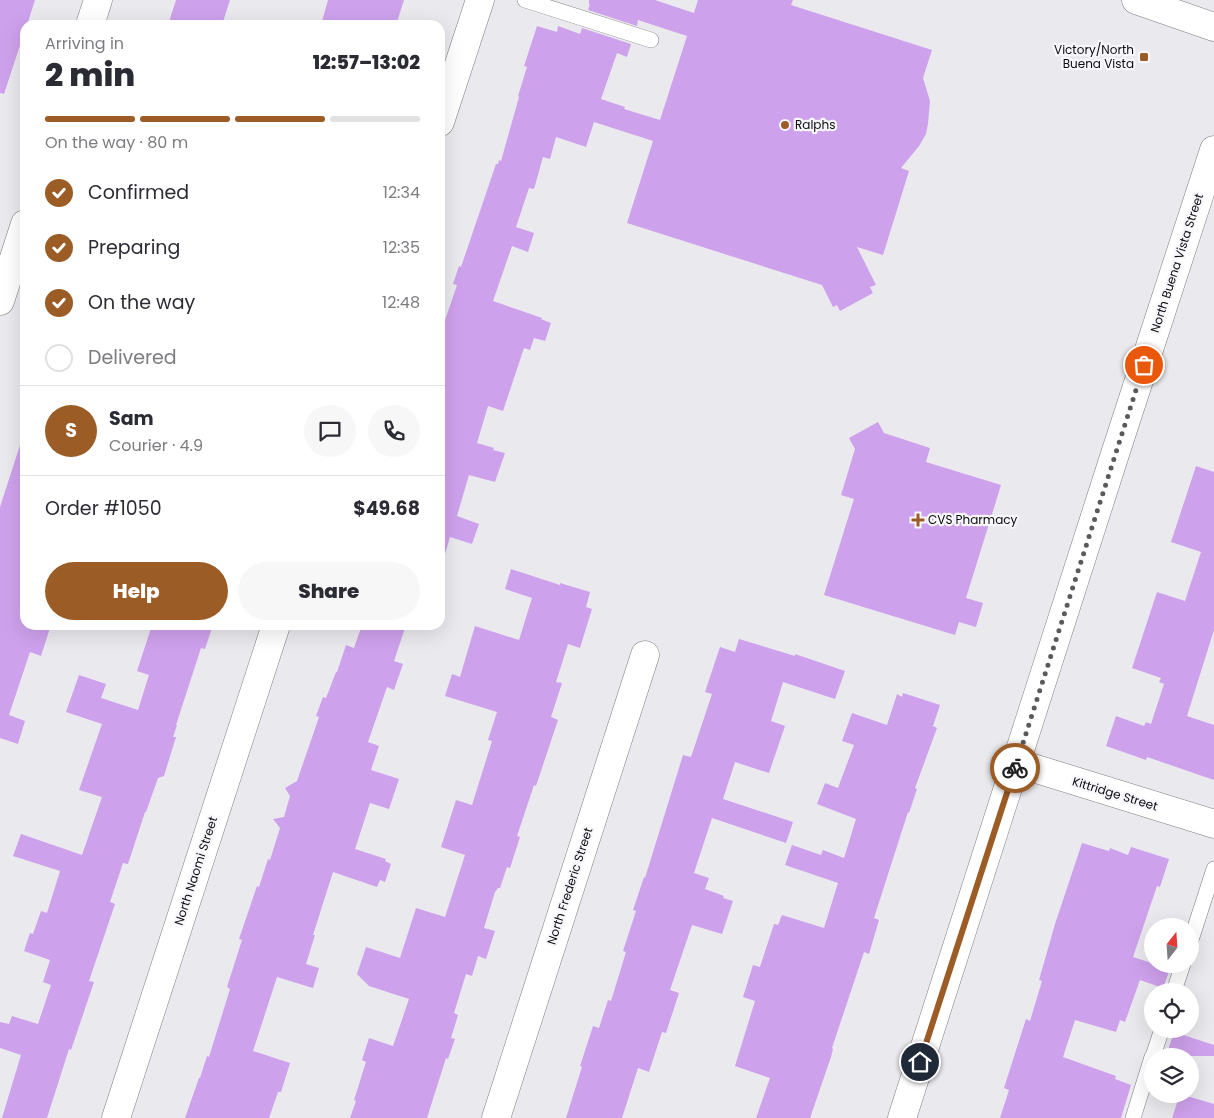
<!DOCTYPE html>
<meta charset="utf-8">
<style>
:root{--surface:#fff;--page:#f7f7f7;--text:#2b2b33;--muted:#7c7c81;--line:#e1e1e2;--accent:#9c5c26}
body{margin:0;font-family:Poppins,sans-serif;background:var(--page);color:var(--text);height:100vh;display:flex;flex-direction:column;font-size:19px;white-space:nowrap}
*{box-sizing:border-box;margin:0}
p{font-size:16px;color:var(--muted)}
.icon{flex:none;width:28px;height:28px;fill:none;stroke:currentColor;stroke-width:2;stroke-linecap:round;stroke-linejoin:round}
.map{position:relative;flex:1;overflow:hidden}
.drawer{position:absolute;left:20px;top:20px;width:425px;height:610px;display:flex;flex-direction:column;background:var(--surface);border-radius:15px;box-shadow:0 5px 20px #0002}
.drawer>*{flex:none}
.needle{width:32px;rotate:17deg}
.controls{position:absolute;left:1144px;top:918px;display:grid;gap:10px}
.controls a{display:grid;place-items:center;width:55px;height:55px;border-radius:50%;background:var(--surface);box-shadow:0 5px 20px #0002;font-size:25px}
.pin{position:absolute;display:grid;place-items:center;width:42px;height:42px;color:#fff;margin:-21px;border:2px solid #fff;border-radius:50%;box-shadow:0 1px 5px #0007}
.courier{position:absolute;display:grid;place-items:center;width:50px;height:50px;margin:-25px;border:4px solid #9c5c26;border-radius:50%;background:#fff;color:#222;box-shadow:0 1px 6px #0007}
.summary em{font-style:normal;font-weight:800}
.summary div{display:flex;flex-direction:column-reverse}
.summary{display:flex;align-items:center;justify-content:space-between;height:85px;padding:0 25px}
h1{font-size:32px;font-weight:800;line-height:38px}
.bar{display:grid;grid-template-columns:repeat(4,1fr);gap:8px 5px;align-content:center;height:60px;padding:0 25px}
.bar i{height:6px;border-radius:4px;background:var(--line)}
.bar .active{background:var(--accent)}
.bar p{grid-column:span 4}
.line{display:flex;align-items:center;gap:12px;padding:0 25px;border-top:1px solid var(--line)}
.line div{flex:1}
.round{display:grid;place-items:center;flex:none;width:52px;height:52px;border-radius:26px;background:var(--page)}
ol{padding:0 25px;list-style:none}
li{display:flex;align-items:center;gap:15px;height:55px}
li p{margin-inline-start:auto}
li .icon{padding:5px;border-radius:50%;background:var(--accent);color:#fff;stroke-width:4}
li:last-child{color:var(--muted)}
li i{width:28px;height:28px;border:2px solid var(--line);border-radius:50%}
.button{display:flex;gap:10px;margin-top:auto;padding:10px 25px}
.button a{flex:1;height:58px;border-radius:30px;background:var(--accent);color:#fff;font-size:20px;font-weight:800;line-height:58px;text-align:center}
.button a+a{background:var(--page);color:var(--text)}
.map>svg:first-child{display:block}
.building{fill:#cea1ec}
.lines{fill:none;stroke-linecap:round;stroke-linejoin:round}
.lane-casing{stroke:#7d7d81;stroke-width:16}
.street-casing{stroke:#7d7d81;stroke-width:29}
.secondary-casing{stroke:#7d7d81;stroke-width:29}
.lane{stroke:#fff;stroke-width:15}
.street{stroke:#fff;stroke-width:28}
.secondary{stroke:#fff;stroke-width:28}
.done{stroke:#5a5a5c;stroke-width:5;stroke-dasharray:0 9}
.route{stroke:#9c5c26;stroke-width:6}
.poi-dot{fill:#9c5c26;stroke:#f7f7fc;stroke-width:2}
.labels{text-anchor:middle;stroke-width:4.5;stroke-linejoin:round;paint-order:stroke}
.poi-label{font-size:12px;fill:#0c0c0e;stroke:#f7f7fc;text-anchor:start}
.street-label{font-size:12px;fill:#0c0c0e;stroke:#f7f7fc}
</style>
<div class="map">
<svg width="1214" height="1118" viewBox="0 0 1214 1118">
<rect width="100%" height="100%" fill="#eaeaee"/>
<path class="building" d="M 0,0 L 35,0 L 27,25 L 25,25 L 25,30 L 4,94 L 0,93 Z
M 176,0 L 230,0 L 222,25 L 168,25 Z
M 328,0 L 404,0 L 396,25 L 321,25 Z
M 589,0 L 655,0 L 694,13 L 698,0 L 793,0 L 791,5 L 932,50 L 923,78 L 930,101 L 928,124 L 926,134 L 919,146 L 901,168 L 909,171 L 883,255 L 857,247 L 876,285 L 870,287 L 873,293 L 840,311 L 837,305 L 833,307 L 822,285 L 627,223 L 653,141 L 594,122 L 586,147 L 556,137 L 550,159 L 543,157 L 534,189 L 529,188 L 516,227 L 534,233 L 528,252 L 512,246 L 493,301 L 542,318 L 541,319 L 551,323 L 545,341 L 534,338 L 530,350 L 524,348 L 503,411 L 488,406 L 477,443 L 494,448 L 493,450 L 505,453 L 495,482 L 469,475 L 457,516 L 479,524 L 472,544 L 450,537 L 445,554 L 440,553 L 440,335 L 457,285 L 453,284 L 459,266 L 461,267 L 496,164 L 498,164 L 499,160 L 501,161 L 519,97 L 518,96 L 527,67 L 524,66 L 537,26 L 557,32 L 558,26 L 580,34 L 582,28 L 631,44 L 627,57 L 617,53 L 601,99 L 625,107 L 624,109 L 660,120 L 687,36 L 638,20 L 637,26 L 588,10 L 590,4 L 589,4 Z
M 878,422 L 884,433 L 930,448 L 926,462 L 1001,485 L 966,598 L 983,603 L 976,627 L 959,622 L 955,635 L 824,595 L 854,499 L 841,495 L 855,449 L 849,438 Z
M 21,442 L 25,443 L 25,625 L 51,625 L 41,656 L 30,652 L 9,715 L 25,721 L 18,744 L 0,738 L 0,507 Z
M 1196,466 L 1214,472 L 1214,630 L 1187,716 L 1214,725 L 1214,780 L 1147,757 L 1146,760 L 1106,746 L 1116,716 L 1144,726 L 1146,722 L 1151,724 L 1164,684 L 1159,682 L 1161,678 L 1132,668 L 1157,592 L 1185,601 L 1201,552 L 1171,542 Z
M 511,569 L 560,585 L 560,583 L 590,592 L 586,607 L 592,609 L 580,648 L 568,644 L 556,682 L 562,683 L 551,717 L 558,720 L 536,786 L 534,785 L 517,836 L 520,837 L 510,868 L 507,867 L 500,888 L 498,888 L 495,892 L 484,928 L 495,931 L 486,959 L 478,956 L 472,976 L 466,974 L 454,1013 L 458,1015 L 451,1038 L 455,1039 L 448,1059 L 446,1058 L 427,1118 L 350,1118 L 356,1101 L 354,1100 L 366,1062 L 362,1060 L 369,1038 L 393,1046 L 409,999 L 369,986 L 357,974 L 366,947 L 400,958 L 416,908 L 445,917 L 465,855 L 441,847 L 456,800 L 472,805 L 492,741 L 488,740 L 497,712 L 445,696 L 452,674 L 460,677 L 475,626 L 519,640 L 532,598 L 505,589 Z
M 152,625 L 213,625 L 205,649 L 201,648 L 176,725 L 177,725 L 173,737 L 176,737 L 164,776 L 158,778 L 146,812 L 145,812 L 128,864 L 123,863 L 110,902 L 115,904 L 89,981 L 94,982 L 71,1050 L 69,1049 L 47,1118 L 2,1118 L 21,1055 L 0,1048 L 0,1022 L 9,1024 L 12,1016 L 38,1024 L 51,985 L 43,982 L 50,960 L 24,951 L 30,933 L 33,934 L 41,911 L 47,913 L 60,871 L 13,856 L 21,834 L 82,855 L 102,797 L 79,790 L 102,724 L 66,712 L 79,675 L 106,684 L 101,698 L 138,710 L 149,675 L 137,671 Z
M 362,625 L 406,625 L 394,661 L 403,664 L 394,690 L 387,687 L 368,742 L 379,746 L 371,770 L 399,779 L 389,809 L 370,803 L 355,849 L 386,859 L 385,861 L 391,864 L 385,882 L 380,880 L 377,887 L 333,872 L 313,935 L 315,935 L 306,964 L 319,968 L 313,988 L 277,977 L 253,1051 L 290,1063 L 281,1092 L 278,1092 L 269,1118 L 185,1118 L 199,1078 L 200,1078 L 207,1056 L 209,1057 L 230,989 L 227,987 L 242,940 L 239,939 L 257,886 L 259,887 L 268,859 L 270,860 L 280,828 L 273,819 L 284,817 L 290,796 L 285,788 L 297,781 L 319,717 L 316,716 L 323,697 L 326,698 L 336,672 L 337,672 L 346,645 L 354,648 Z
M 739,639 L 795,656 L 795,654 L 845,671 L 835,699 L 783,682 L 771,721 L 785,726 L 769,773 L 735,762 L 723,799 L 793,822 L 786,843 L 712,818 L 694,873 L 709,878 L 705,889 L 724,896 L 723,898 L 733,901 L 722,934 L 692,925 L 670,990 L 679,993 L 666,1033 L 662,1032 L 649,1072 L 638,1068 L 622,1118 L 566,1118 L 582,1067 L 580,1066 L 593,1026 L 599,1028 L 608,1000 L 611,1001 L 626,952 L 623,951 L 636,911 L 633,910 L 644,877 L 645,878 L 683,755 L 691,757 L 712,694 L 705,692 L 720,647 L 735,652 Z
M 903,693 L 940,705 L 933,726 L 937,728 L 915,788 L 917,789 L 909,813 L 908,812 L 874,918 L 879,920 L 869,954 L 864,952 L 832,1048 L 833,1049 L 831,1057 L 810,1118 L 756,1118 L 770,1078 L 735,1066 L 755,1001 L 743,997 L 753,965 L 760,967 L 774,924 L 778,925 L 782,915 L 824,928 L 838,883 L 785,865 L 792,845 L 821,855 L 823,850 L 844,858 L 856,819 L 817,804 L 825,783 L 838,788 L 854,745 L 842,741 L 852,713 L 887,725 L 897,694 L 902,697 Z
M 1082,843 L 1109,851 L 1110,848 L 1128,855 L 1131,847 L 1169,859 L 1160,887 L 1157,886 L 1133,957 L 1170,969 L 1163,988 L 1140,980 L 1125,1022 L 1120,1020 L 1116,1032 L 1075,1020 L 1063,1057 L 1116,1076 L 1115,1079 L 1131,1085 L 1121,1118 L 1000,1118 L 1009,1090 L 1004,1088 L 1026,1019 L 1030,1021 L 1042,981 L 1039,980 L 1055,924 Z
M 1174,1032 L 1214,1045 L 1214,1056 L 1166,1056 Z
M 1180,1094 L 1214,1104 L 1214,1118 L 1172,1118 Z"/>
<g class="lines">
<defs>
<path id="lane" d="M 525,0 L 651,40
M 1190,943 L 1214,869
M 1174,991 L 1183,964
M 1153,1056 L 1162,1029
M 1133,1118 L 1152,1057"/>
<path id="street" d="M 90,25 L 98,0
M 440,122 L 480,0
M 0,301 L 25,224
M 1017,763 L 1214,824
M 116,1118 L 276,625
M 496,1118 L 645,655"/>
<path id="secondary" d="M 1136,0 L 1214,27
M 902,1118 L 1115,454 L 1214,150"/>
</defs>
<use href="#lane" class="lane-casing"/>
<use href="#street" class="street-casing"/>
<use href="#secondary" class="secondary-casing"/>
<use href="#lane" class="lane"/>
<use href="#street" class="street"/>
<use href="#secondary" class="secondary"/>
</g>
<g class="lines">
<path class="done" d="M 1015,768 L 1144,365"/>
<path class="route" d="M 920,1062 L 1015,768"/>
</g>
<g class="poi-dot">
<rect x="1139" y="52" width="10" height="10" rx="2.5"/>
<circle cx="785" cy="125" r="5"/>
<path d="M915.5 512.5h5v5h5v5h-5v5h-5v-5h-5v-5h5z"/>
</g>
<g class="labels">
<g class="poi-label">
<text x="1134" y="54" text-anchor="end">Victory/North<tspan x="1134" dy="14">Buena Vista</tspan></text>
<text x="795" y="129">Ralphs</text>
<text x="928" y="524">CVS Pharmacy</text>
</g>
<g class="street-label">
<text transform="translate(1177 263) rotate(-72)" y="4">North Buena Vista Street</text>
<text transform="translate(1115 794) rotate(17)" y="4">Kittridge Street</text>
<text transform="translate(196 871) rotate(-72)" y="4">North Naomi Street</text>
<text transform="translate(570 886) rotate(-72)" y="4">North Frederic Street</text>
</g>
</g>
</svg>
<div class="controls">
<a><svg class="needle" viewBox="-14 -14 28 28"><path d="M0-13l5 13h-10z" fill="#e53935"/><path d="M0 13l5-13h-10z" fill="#7c7c81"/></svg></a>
<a><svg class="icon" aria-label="locate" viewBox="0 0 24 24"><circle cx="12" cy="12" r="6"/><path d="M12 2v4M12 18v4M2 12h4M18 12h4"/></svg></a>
<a><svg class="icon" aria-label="layers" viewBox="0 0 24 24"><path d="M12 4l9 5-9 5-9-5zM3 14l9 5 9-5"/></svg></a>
</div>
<div class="pin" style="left:1144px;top:365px;background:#ea580c"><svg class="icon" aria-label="bag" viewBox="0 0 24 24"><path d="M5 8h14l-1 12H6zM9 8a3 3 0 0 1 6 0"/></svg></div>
<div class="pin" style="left:920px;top:1062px;background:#1f2937"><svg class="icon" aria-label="home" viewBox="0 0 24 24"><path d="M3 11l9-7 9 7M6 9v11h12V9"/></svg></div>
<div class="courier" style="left:1015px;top:768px"><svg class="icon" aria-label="bike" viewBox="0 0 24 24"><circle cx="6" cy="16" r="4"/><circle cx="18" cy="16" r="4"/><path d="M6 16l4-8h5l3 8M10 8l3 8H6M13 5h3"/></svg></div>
<section class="drawer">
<div class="summary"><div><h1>2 min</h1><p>Arriving in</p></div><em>12:57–13:02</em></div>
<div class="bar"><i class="active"></i><i class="active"></i><i class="active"></i><i></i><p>On the way · 80 m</p></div>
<ol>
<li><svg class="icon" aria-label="check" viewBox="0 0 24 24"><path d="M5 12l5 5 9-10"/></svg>Confirmed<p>12:34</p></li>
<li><svg class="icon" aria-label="check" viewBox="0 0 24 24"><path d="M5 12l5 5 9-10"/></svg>Preparing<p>12:35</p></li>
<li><svg class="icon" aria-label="check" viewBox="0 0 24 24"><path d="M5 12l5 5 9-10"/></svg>On the way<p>12:48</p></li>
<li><i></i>Delivered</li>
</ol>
<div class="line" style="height:90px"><b class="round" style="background:var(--accent);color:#fff">S</b><div><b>Sam</b><p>Courier · 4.9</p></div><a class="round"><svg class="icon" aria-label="chat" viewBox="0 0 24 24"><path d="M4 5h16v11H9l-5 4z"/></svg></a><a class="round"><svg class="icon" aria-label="phone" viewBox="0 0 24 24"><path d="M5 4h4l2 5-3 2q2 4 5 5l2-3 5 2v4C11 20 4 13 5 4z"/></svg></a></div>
<div class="line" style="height:65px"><div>Order #1050</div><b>$49.68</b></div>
<div class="button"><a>Help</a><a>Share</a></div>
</section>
</div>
